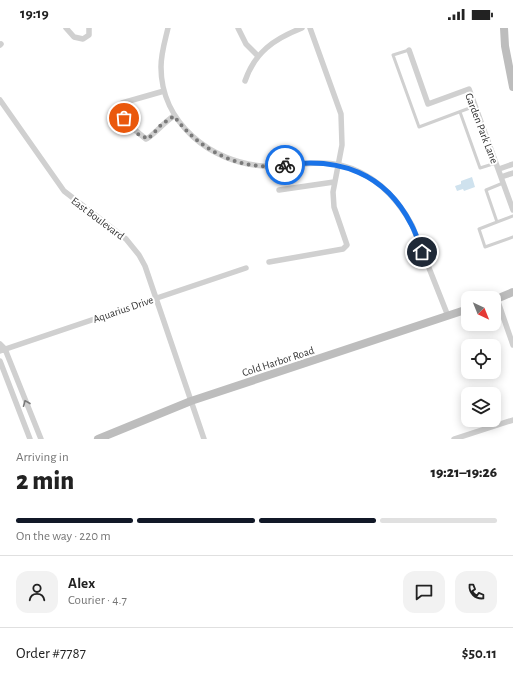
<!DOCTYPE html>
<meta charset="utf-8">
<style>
:root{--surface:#fff;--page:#f2f2f2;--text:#222;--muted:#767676;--line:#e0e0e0;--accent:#111827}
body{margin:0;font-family:"Alegreya Sans",sans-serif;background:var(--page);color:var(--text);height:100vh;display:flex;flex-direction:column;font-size:15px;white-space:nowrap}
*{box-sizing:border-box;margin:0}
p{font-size:13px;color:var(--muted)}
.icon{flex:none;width:22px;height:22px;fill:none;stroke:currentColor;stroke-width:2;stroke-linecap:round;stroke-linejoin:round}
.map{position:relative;height:411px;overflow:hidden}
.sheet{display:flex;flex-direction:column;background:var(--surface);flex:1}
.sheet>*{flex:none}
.needle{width:26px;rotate:137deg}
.tools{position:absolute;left:461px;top:263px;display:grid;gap:8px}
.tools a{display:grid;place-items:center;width:40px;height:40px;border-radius:8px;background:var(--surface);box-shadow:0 2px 10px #0003;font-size:20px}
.pin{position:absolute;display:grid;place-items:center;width:34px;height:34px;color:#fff;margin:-17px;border:2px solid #fff;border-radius:50%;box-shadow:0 1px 4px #0007}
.courier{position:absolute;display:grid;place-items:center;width:40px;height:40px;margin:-20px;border:3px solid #1a73e8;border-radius:50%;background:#fff;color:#222;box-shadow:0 1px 5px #0007}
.headline em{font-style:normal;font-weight:800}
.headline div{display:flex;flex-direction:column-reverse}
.headline{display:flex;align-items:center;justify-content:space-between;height:68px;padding:0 16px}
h1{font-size:26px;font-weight:800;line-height:30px}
.bar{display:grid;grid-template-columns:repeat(4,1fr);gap:6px 4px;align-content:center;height:48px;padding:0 16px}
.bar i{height:5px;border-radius:3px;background:var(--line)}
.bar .active{background:var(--accent)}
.bar p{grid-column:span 4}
.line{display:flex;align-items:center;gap:10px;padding:0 16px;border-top:1px solid var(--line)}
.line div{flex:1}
.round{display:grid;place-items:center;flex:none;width:42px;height:42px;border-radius:12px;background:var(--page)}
.status{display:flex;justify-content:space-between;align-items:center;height:28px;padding:0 20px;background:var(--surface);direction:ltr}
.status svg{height:11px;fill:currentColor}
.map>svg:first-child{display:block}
.water{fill:#cfe2ee}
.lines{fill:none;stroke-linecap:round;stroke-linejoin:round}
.lane{stroke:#d0d0d0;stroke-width:3}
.street{stroke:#d0d0d0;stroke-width:5.5}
.secondary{stroke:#bdbdbd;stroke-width:8}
.oneway{stroke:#7a7a7a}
.done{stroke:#7a7a7a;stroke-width:4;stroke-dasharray:0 7.2}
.route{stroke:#1a73e8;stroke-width:5}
.labels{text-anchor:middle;stroke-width:4;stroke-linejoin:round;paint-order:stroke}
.street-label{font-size:11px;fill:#333;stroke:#fff}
</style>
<div class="status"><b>19:19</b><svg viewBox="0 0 49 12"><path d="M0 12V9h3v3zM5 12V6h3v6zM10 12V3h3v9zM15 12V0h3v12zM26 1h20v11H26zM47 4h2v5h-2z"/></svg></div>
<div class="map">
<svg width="513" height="411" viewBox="0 0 513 411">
<rect width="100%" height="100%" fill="#fff"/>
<path class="water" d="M 472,149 L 475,159 L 464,163 L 463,161 L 457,163 L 455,158 L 461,156 L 461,153 Z"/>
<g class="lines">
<path class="lane" d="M 409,22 L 393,27 L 419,99 L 475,78
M 460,84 L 480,140 L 496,135
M 503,155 L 486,162 L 497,194 L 513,188
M 497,194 L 479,201 L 485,219 L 513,209"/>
<path class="street" d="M 66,0 L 74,9 L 83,11 L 89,7 L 89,0
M 168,0 C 165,13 161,25 161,39 C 161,95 211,135 264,138 C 290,140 314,131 340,137 C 373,145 396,168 412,197 L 448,288
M 238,0 L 246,16 L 258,28
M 0,17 L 1,16
M 409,22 L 428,76 L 469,61 L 513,182
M 245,53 C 255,24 274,11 302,0
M 164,63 L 122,75 L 119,82 L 130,98 L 146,111 C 151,110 166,92 174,88
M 0,72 L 64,163 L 126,211 L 139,227 L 145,238 L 204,411
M 499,141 L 513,136
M 501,149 L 513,145
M 279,162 L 334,154
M 269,234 L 343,221 L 347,217 L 334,179 L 333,164 L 342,117 L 341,86 L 310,0
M 497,271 L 513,317
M 0,316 L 5,321 L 41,411
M 0,323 L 246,240
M 0,333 L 30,411
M 454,411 L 513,392"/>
<path class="secondary" d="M 504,0 L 505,18 L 513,59
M 494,272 L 513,264
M 98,411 L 191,373 L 468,281"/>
</g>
<defs><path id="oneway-chevron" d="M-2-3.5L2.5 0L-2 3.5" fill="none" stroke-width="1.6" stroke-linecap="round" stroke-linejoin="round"/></defs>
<use class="oneway" href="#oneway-chevron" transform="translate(26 375) rotate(-112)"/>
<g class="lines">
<path class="done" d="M 124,90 L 138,106 L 148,111 L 162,96 L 174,88 C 200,123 241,144 285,137"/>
<path class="route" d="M 285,137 C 339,129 385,145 411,196 C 416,205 419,215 422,224"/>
</g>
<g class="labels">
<g class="street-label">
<text transform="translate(482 100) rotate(69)" y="4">Garden Park Lane</text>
<text transform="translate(98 190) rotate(37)" y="4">East Boulevard</text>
<text transform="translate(123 281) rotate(-19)" y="4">Aquarius Drive</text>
<text transform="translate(278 333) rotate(-18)" y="4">Cold Harbor Road</text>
</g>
</g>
</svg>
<div class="tools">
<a><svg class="needle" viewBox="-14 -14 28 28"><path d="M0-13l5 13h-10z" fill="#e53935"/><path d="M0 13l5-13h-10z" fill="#767676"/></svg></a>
<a><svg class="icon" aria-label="locate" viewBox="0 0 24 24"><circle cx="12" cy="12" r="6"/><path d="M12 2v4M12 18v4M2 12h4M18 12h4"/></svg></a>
<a><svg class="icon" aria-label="layers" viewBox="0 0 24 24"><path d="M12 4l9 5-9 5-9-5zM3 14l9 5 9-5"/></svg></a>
</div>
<div class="pin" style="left:124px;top:90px;background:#ea580c"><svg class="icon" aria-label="bag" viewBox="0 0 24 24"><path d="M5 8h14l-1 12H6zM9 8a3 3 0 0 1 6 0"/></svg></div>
<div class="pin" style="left:422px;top:224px;background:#1f2937"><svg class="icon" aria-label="home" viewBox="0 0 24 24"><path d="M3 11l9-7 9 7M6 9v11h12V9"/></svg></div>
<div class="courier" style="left:285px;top:137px"><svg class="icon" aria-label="bike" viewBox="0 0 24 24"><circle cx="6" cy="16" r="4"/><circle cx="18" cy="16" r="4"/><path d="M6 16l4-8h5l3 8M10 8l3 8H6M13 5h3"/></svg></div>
</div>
<section class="sheet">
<div class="headline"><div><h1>2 min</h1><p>Arriving in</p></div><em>19:21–19:26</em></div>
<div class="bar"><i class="active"></i><i class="active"></i><i class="active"></i><i></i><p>On the way · 220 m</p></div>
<div class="line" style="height:72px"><a class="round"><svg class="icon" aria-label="person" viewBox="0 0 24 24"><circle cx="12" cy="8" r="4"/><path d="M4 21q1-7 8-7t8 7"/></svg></a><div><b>Alex</b><p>Courier · 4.7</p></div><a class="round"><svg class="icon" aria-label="chat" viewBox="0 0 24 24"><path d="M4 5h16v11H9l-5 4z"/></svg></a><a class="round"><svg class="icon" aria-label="phone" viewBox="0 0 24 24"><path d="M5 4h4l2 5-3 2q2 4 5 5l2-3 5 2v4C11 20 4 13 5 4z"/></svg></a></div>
<div class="line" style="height:52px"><div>Order #7787</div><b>$50.11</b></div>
</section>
